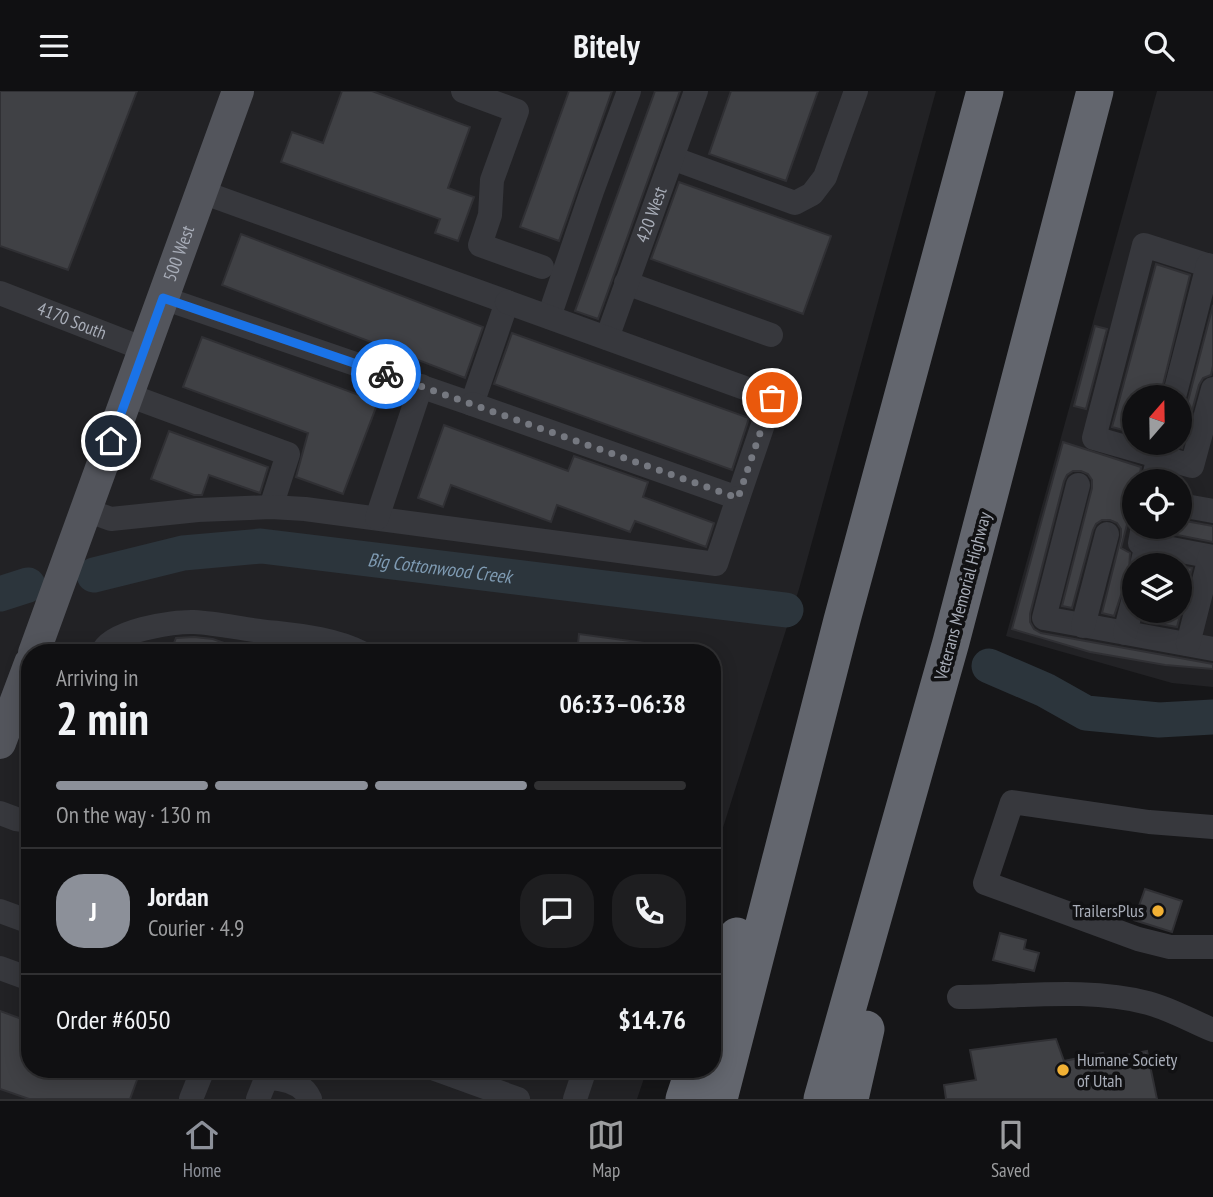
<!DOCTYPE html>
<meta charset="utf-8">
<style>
:root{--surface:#101012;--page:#1e1e20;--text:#f1f3f6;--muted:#9c9d9f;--line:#303032;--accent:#8c9099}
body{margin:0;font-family:"PT Sans Narrow",sans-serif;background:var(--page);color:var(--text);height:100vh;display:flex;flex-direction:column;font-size:26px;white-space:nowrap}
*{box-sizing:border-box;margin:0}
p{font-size:23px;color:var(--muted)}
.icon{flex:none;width:38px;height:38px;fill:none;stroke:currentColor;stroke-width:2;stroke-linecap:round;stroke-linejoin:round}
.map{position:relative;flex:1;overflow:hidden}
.details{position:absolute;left:21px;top:553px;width:700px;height:434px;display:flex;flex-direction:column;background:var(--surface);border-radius:28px;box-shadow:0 4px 18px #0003,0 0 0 2px var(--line)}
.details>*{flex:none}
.needle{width:46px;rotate:20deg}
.controls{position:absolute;left:1122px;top:294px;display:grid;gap:14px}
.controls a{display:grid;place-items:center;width:70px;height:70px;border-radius:50%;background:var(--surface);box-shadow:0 4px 18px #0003,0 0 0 2px var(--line);font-size:35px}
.pin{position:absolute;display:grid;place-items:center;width:60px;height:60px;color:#fff;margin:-30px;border:4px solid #fff;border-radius:50%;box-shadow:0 2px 7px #0007}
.courier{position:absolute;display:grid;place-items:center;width:70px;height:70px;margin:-35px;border:5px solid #1a73e8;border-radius:50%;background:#fff;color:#222;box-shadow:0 2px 9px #0007}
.summary em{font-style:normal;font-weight:700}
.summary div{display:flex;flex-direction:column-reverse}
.summary{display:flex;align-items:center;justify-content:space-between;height:119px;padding:0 35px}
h1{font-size:46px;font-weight:700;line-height:52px}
.bar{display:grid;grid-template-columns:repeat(4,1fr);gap:10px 7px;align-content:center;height:84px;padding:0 35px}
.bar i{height:9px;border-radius:5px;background:var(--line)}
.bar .selected{background:var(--accent)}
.bar p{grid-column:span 4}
.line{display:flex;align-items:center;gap:18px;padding:0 35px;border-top:2px solid var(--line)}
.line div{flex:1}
.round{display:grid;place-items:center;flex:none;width:74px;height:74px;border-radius:28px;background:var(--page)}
header{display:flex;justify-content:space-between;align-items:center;height:91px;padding:0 35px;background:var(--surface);font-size:32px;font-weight:700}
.tab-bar{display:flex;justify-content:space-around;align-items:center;height:98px;border-top:2px solid var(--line);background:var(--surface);font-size:19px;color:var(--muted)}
.tab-bar a{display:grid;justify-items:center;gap:4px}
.tab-bar .selected{color:var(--accent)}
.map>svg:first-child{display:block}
.built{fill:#222225;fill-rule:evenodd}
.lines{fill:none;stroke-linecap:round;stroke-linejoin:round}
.river{stroke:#2c353c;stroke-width:35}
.building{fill:#404145;stroke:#303034;stroke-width:2}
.minor{stroke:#37383d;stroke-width:24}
.major{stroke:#53555c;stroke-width:32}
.highway{stroke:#63666e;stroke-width:37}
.done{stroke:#757880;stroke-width:7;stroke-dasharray:0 12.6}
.route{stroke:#1a73e8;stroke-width:9}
.poi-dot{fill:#f2b134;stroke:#111113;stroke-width:2.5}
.labels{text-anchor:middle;stroke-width:7;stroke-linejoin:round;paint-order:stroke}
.street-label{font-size:18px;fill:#a8adb8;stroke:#111113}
.poi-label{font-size:18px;fill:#a8adb8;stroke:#111113;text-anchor:end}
.water-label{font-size:19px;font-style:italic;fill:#7f9bb3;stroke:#111113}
</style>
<header><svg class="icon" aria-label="menu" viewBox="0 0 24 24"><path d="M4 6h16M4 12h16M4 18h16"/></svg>Bitely<svg class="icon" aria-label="search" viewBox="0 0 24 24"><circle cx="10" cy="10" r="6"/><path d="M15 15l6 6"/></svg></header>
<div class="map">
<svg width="1213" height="1008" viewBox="0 0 1213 1008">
<rect width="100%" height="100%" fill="#161618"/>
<path class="built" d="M 0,0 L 936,0 L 799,498 L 712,771 L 712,562 L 30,562 L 30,978 L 647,978 L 637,1008 L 0,1008 Z
M 1157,0 L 1213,0 L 1213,596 L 1172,592 L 1006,545 ZM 1134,306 L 1180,306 L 1180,352 L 1134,352 ZM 1134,390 L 1180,390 L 1180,436 L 1134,436 ZM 1134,474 L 1180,474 L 1180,520 L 1134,520 Z"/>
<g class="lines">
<g class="river">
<path id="s1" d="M 94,484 L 183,462 L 261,455 L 786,519"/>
<path d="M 0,503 L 28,494"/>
<path d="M 989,575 L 1045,599 L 1086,622 L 1159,629 L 1213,626"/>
</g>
</g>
<path class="building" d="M 0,0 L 137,0 L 68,179 L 0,155 Z
M 342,0 L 372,0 L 470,36 L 448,97 L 474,106 L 458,150 L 435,142 L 440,128 L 281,71 L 292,41 L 323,52 Z
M 569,0 L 612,0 L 559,150 L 520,136 Z
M 655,0 L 680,0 L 598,228 L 575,220 Z
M 731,0 L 818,0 L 786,90 L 709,63 Z
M 679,91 L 831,145 L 803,223 L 651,168 Z
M 241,143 L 483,236 L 465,287 L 222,194 Z
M 1156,173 L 1190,184 L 1160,306 L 1134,306 L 1134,342 L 1112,336 Z
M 1213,214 L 1213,275 L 1211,284 L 1203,287 L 1199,294 L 1182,357 L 1180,356 L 1180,327 L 1182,318 L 1188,310 Z
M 1095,235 L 1107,238 L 1086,318 L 1074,315 Z
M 512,242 L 749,327 L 732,379 L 494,293 Z
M 202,246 L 378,311 L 343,403 L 296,386 L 308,342 L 183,296 Z
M 444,334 L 568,380 L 574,365 L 648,391 L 643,406 L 714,432 L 706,456 L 635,430 L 630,441 L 557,414 L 551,431 L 451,394 L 443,416 L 418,407 Z
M 169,340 L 268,376 L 260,402 L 209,384 L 202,404 L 194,404 L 151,388 Z
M 1063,351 L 1141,376 L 1139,390 L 1134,390 L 1134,406 L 1121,457 L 1130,462 L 1129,480 L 1114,525 L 1102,522 L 1121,446 L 1121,438 L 1117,432 L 1110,429 L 1102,429 L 1096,433 L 1093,439 L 1072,517 L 1062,515 L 1092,397 L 1092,389 L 1088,383 L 1081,380 L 1073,380 L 1067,384 L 1064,390 L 1030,523 L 1030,531 L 1034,538 L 1041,542 L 1080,549 L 1213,573 L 1213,578 L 1165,574 L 1090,561 L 1012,538 Z
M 1180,429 L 1213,435 L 1213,451 L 1162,441 L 1162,436 L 1180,436 Z
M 1180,475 L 1192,477 L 1177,536 L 1143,530 L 1146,520 L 1180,520 Z
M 579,543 L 645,552 L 644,562 L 577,562 Z
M 194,546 L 213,548 L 246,560 L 246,562 L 170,562 L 176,547 Z
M 1145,798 L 1182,810 L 1172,841 L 1134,829 Z
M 1000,842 L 1026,849 L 1024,858 L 1039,862 L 1034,880 L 993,869 Z
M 0,920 L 30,931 L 30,978 L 141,978 L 130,1008 L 29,1008 L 0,998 Z
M 1056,948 L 1064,970 L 1103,962 L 1106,968 L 1147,960 L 1157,1008 L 946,1008 L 944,994 L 976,989 L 970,959 Z"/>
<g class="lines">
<g class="minor">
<path d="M 463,0 L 517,20 L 492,89 L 490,124 L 480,154 L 542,176"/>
<path d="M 672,67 L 795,112 L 812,103 L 825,86 L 856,0"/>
<path d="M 1213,176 L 1144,154 L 1094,347 L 1192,375 L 1213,298"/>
<path d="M 626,192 L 771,244"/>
<path id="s2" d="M 0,202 L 144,258"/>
<path d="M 163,207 L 472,313 L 507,211 L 202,101"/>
<path d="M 549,226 L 592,100 L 629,0"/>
<path id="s3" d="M 607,247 L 696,0"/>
<path d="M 128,304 L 288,363 L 271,416"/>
<path d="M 1174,306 L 1208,174"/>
<path d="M 472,313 L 738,407 L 772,307 L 507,211"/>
<path d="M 1153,390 L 1162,352"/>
<path d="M 1078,394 L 1044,527 L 1213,558"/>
<path d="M 1180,414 L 1213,420"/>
<path d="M 86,419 L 111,428 L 198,419 L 271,416 L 305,418 L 716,473 L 738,407"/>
<path d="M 377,427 L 421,295"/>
<path d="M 1143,436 L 1140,452 L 1213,466"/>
<path d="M 1142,474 L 1147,453"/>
<path d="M 1083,535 L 1107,443"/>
<path d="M 1125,542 L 1134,507"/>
<path d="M 1188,553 L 1210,466"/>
<path d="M 102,562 C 110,540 173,530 194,531 C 213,532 233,536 253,539 C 289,544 328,545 362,562"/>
<path d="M 0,722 L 16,728 L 30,730"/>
<path d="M 1213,736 L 1149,731 L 1012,711 L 985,792 L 1138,848 L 1170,856 L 1213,856"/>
<path d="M 0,820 L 30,831"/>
<path d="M 0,877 L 30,888"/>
<path d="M 959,906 C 1019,906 1089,896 1148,912 C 1171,918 1191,930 1213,939"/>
<path d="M 435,978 L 518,1008"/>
<path d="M 191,1008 L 203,978"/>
<path d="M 258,1008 L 264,993 L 269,987 C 286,988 303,992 310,1008"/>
<path d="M 575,1008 L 585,978"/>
</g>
<g class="major">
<path id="s4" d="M 34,562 L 238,0"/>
<path d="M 0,652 L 30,572"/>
</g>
<path class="highway" d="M 712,922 L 737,845
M 684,1008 L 694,978
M 719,1008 L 842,529 L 985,0
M 822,1008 L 951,551 L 1095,0
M 850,1008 L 866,938"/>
</g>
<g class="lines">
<path class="done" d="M 386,283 L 738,407 L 772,307"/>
<path class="route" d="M 111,350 L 163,207 L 386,283"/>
</g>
<g class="poi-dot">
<circle cx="1158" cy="820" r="7"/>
<circle cx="1063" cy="979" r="7"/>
</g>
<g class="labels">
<g class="street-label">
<text dy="6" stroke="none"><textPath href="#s3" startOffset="131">420 West</textPath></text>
<text dy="6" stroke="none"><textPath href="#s4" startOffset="425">500 West</textPath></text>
<text dy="6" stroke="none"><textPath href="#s2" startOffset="77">4170 South</textPath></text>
<text transform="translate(963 505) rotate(-75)" y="6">Veterans Memorial Highway</text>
</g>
<g class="poi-label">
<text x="1144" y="826">TrailersPlus</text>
<text x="1077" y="975" text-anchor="start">Humane Society<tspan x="1077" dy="21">of Utah</tspan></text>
</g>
<g class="water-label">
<text dy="7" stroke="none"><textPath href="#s1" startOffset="350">Big Cottonwood Creek</textPath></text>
</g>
</g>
</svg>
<div class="controls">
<a><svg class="needle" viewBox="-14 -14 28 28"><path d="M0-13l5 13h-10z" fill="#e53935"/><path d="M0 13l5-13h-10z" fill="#9c9d9f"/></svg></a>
<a><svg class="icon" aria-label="locate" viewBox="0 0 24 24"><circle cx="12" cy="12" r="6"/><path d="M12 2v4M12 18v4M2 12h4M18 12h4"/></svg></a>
<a><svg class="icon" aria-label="layers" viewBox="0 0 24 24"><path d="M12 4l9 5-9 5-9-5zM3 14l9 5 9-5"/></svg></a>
</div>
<div class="pin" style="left:772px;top:307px;background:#ea580c"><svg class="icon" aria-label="bag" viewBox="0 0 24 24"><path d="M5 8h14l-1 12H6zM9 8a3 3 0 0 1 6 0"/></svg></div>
<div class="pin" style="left:111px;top:350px;background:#1f2937"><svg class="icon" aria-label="home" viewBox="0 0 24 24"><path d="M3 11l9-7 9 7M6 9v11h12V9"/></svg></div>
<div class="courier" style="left:386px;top:283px"><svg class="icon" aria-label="bike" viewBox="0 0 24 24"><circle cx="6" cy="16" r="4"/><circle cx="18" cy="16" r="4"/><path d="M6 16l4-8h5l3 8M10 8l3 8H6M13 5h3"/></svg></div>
<section class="details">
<div class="summary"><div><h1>2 min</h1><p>Arriving in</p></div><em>06:33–06:38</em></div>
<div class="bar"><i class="selected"></i><i class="selected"></i><i class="selected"></i><i></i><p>On the way · 130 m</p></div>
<div class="line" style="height:126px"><b class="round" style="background:var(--accent);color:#fff">J</b><div><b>Jordan</b><p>Courier · 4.9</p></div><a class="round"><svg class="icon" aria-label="chat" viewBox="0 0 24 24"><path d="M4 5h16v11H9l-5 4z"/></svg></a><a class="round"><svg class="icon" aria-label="phone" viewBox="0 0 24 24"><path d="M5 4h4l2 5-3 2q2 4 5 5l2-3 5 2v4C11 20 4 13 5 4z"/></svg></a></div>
<div class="line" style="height:91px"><div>Order #6050</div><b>$14.76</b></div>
</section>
</div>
<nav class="tab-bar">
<a class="selected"><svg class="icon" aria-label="home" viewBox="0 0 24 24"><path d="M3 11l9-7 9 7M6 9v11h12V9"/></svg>Home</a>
<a><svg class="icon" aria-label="map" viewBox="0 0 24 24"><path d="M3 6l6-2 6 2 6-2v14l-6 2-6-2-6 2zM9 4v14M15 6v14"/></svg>Map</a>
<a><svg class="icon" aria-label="saved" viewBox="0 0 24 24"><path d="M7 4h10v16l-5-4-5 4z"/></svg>Saved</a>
</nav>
